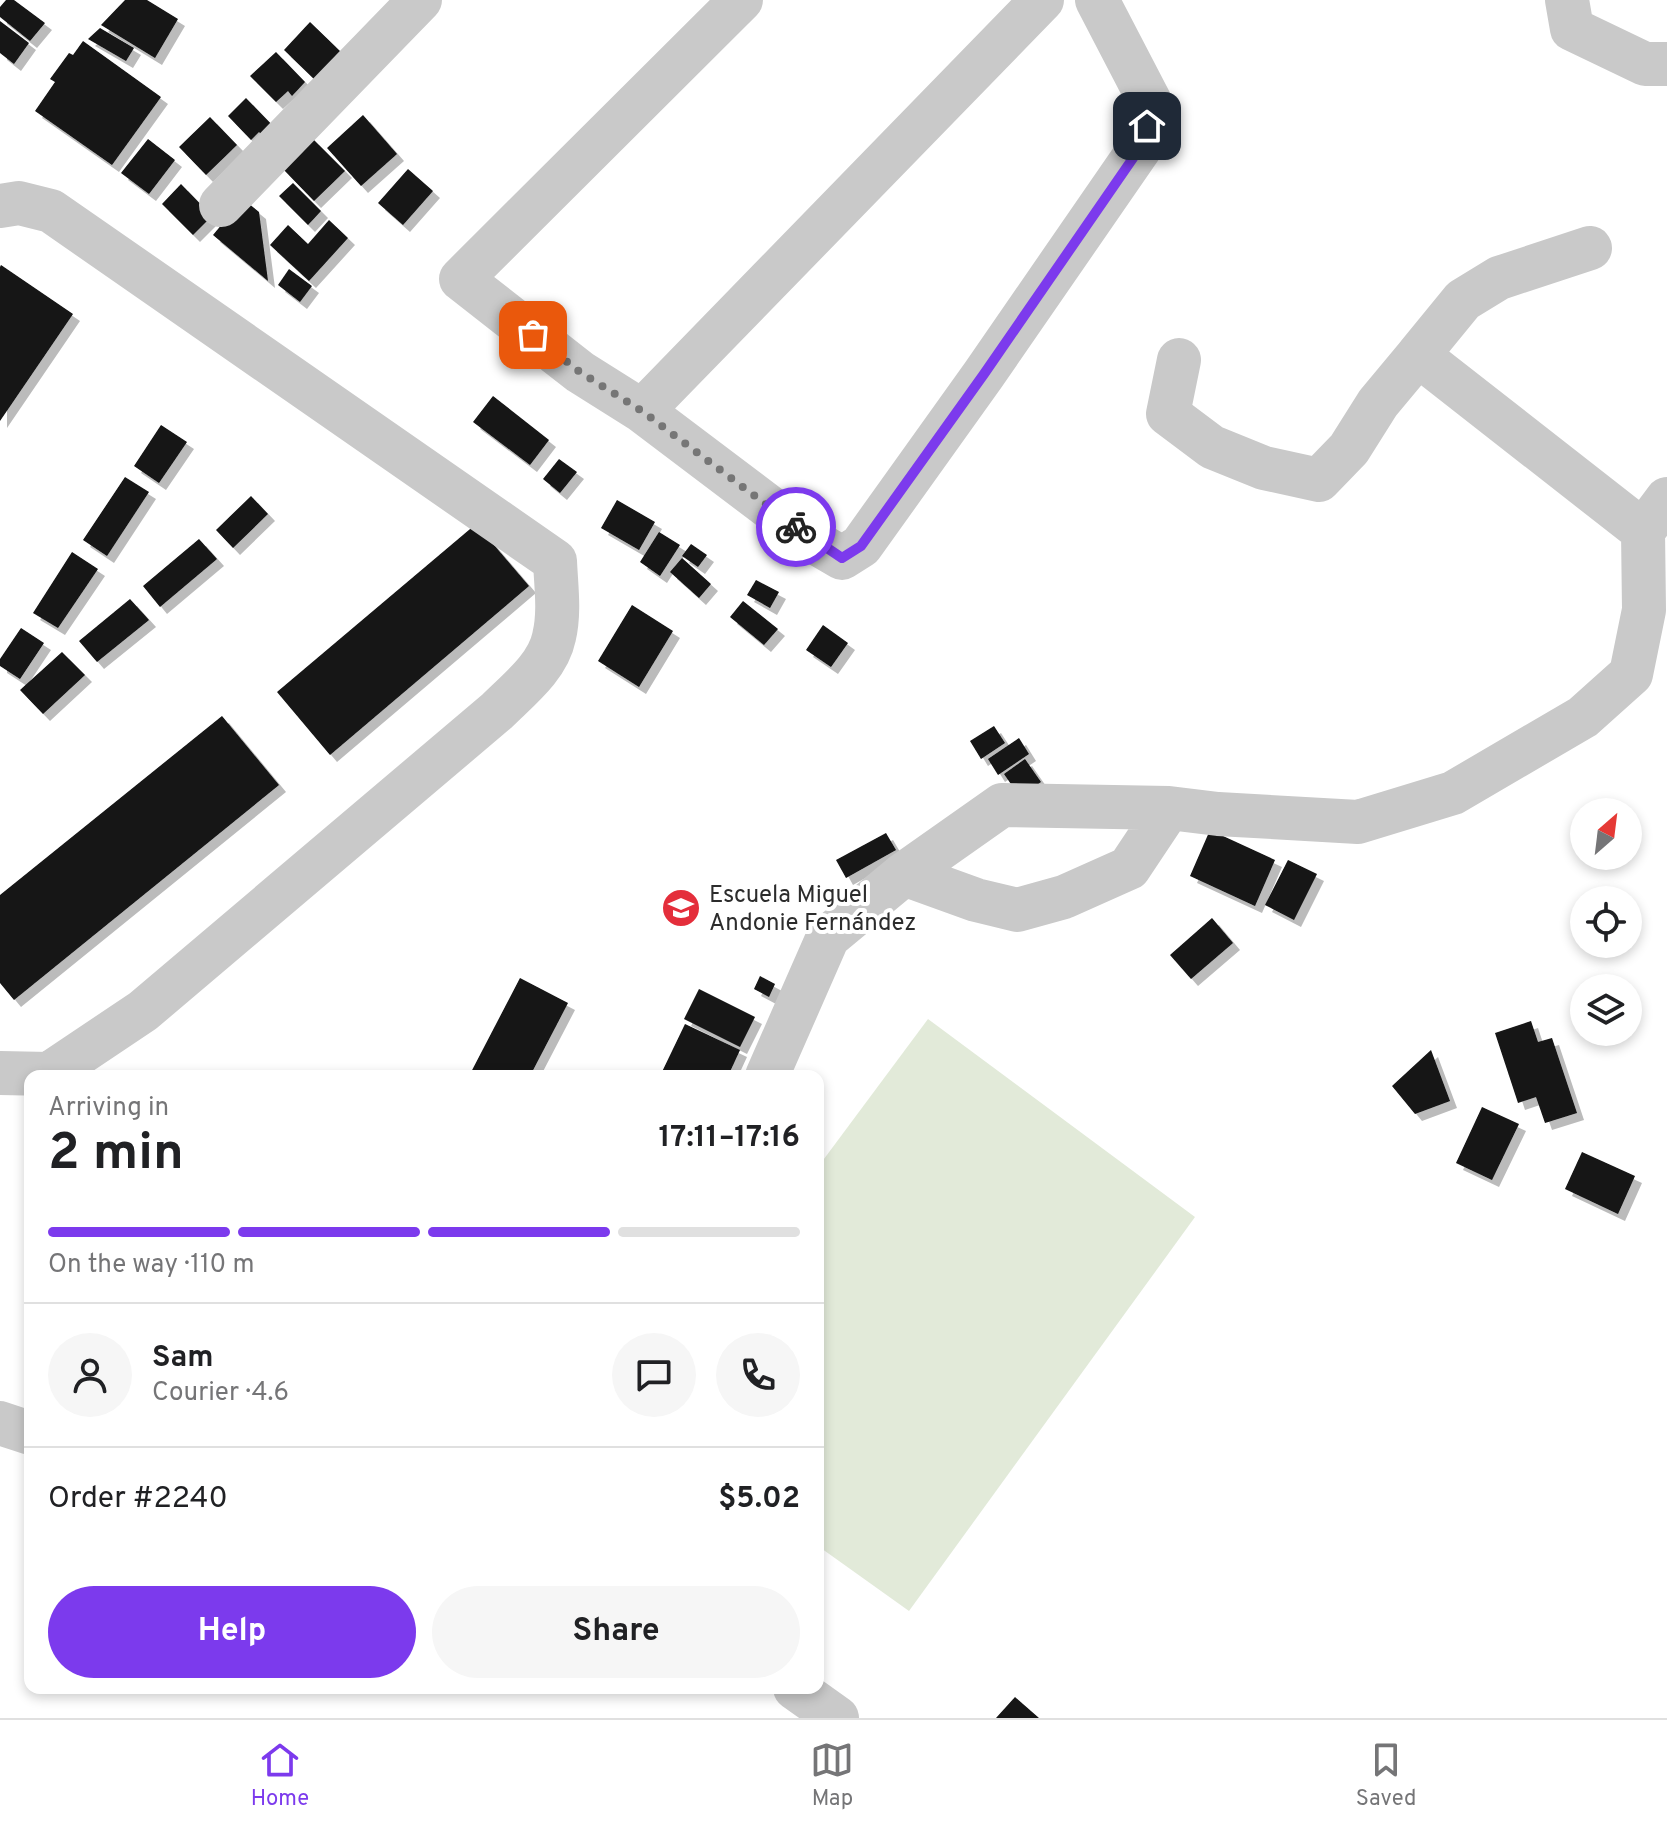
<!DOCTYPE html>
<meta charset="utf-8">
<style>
:root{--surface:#fff;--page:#f6f6f6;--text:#202124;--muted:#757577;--line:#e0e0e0;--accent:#7c3aed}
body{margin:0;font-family:Overpass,sans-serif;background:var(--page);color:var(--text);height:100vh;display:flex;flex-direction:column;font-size:30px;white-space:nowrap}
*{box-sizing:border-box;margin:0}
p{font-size:26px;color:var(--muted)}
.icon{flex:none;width:44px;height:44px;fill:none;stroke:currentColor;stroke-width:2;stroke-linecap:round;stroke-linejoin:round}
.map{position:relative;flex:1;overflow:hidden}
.drawer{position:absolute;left:24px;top:1070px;width:800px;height:624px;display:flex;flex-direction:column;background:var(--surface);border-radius:16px;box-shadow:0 4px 12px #0003}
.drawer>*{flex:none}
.needle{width:52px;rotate:28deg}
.buttons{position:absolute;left:1570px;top:798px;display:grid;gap:16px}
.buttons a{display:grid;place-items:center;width:72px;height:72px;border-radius:50%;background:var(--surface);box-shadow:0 4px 12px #0003;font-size:40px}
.pin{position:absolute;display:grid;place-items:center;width:68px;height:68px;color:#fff;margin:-34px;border-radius:16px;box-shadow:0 4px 12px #0006}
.courier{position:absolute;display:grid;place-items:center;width:80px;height:80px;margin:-40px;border:6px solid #7c3aed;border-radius:50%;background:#fff;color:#222;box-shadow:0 2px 10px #0007}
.summary em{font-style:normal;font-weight:700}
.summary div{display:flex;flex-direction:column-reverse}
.summary{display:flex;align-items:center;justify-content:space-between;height:136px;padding:0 24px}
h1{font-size:52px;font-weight:700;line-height:60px}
.bar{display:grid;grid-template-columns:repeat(4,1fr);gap:12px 8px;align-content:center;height:96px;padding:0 24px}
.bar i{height:10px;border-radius:6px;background:var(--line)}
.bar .on{background:var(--accent)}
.bar p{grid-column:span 4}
.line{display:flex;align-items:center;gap:20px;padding:0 24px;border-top:2px solid var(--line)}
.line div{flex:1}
.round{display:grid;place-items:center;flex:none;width:84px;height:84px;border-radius:42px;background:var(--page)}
.cta{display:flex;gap:16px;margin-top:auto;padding:16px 24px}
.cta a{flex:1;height:92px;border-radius:48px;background:var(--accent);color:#fff;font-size:32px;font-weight:700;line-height:92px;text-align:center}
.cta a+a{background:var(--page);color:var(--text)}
.menu{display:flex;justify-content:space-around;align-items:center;height:112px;border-top:2px solid var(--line);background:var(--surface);font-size:22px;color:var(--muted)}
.menu a{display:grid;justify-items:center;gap:4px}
.menu .on{color:var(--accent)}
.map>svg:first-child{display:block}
.green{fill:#e2ead9}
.building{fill:#131313;filter:url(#shadow)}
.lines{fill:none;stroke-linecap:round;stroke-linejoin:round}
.minor{stroke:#c9c9c9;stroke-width:44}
.done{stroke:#767676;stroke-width:8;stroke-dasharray:0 14.4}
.route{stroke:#7c3aed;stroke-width:10}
.labels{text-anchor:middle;stroke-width:8;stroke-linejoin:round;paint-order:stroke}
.poi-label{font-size:24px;fill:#2c2c2c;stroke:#fff;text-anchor:start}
</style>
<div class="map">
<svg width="1667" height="1718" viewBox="0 0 1667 1718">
<defs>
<filter id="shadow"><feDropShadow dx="7" dy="7" stdDeviation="0" flood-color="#0004"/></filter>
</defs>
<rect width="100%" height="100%" fill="#fff"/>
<path class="green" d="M 928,1019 L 1195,1217 L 909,1611 L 818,1546 L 818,1167 Z"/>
<path class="building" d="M 6,0 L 14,0 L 45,23 L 30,41 L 0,17 L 0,7 Z
M 125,0 L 147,0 L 178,19 L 155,58 L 101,25 Z
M 0,21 L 29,43 L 14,64 L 0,53 Z
M 310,22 L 341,52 L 314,79 L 284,50 Z
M 100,28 L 134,48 L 126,61 L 88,39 Z
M 83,41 L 161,97 L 112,165 L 35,111 L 55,82 L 50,79 L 69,53 L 73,55 Z
M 276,52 L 305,82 L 292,96 L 288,91 L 276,102 L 250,76 Z
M 246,98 L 276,129 L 266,139 L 259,132 L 251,140 L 228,116 Z
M 363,115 L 397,154 L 361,186 L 327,148 Z
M 210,117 L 237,145 L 206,175 L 179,147 Z
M 312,138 L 345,171 L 314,201 L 282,168 Z
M 148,139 L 175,160 L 149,194 L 121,173 Z
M 408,169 L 433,191 L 403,225 L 378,203 Z
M 293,183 L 321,211 L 308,225 L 279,196 Z
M 181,184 L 212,216 L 193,235 L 162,204 Z
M 243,199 L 259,212 L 268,281 L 213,235 Z
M 329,220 L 348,238 L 309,281 L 270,245 L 288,225 L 308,244 Z
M 1,265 L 73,314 L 0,421 L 0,267 Z
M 289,269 L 312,286 L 300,302 L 278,285 Z
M 493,396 L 549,440 L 530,465 L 473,422 Z
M 161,425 L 187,442 L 159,483 L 134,466 Z
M 559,459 L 577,472 L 560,493 L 543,479 Z
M 125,477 L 149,492 L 107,556 L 83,540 Z
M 251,496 L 268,514 L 233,548 L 216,530 Z
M 617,500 L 655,522 L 639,550 L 601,528 Z
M 476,524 L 529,586 L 330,755 L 277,692 Z
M 659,532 L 680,545 L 660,576 L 640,562 Z
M 199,539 L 217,559 L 160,607 L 143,586 Z
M 691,544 L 707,555 L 698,567 L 682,556 Z
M 72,552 L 98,569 L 58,628 L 33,613 Z
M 682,558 L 711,584 L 699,598 L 670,572 Z
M 756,580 L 779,592 L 770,608 L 747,595 Z
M 130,599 L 149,620 L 97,662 L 79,641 Z
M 743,601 L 778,629 L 764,645 L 730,617 Z
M 632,605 L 673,631 L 639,687 L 598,661 Z
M 823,625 L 848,643 L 831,667 L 806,650 Z
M 21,628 L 44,643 L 20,679 L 0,666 L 0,659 Z
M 62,652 L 85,675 L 43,714 L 20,690 Z
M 222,716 L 279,785 L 14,1000 L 0,983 L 0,895 Z
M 994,726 L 1005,743 L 981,759 L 970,741 Z
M 1019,738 L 1029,754 L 998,775 L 988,759 Z
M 1025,759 L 1041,782 L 1020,797 L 1004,774 Z
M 1210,830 L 1275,860 L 1255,906 L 1190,876 Z
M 886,833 L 896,850 L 846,878 L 836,860 Z
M 1288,860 L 1317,874 L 1294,920 L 1265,905 Z
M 1212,918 L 1233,943 L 1191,979 L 1170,955 Z
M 760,976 L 775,984 L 769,997 L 754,989 Z
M 520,978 L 568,1003 L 530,1076 L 469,1076 Z
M 699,989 L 755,1017 L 740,1047 L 684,1019 Z
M 1531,1021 L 1538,1042 L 1552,1038 L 1577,1113 L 1545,1123 L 1536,1097 L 1518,1103 L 1495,1033 Z
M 685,1024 L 740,1050 L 728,1076 L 660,1076 Z
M 1431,1050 L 1450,1101 L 1415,1114 L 1392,1086 Z
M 1482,1107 L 1519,1124 L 1492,1180 L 1456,1163 Z
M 1582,1152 L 1635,1176 L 1618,1214 L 1565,1189 Z
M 1015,1697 L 1039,1718 L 996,1718 Z"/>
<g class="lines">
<path class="minor" d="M 741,0 L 461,279 L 580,372 L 642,411 L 818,544 L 842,558 L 861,546 L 984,374 L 1140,148 L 1147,126 L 1150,102 L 1097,0
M 1567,0 L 1572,29 L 1645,64 L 1667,64
M 221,205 L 420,0
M 0,206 L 19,203 L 51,211 L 555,561 C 556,586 560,612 554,637 C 548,667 518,690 497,711 L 143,1011 L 49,1074 L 0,1073
M 1418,355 L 1463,300 L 1499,278 L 1590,248
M 1179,360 L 1168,414 L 1212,447 L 1264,468 L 1319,480 L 1349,449 L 1378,403 L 1418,355 L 1643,531
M 642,411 L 1042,0
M 904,874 L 976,900 L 1017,910 L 1064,897 L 1129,868 L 1169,808
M 767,1076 L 828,937 L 904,874 L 1002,805 L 1169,808 L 1218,814 L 1358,822 L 1453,793 L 1583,717 L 1631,674 L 1644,610 L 1643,531 L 1667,499
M 0,1423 L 30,1433
M 795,1688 L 837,1718"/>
</g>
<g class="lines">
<path class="done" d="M 533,335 L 580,372 L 642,411 L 796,527"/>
<path class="route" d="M 796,527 L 842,558 L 861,546 L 984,374 L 1140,148 L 1147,126"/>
</g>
<defs>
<symbol id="school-disc" viewBox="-11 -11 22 22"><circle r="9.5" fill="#e42e3b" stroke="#fff"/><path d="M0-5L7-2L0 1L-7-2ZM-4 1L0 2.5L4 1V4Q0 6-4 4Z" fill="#fff"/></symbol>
</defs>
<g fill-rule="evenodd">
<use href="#school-disc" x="659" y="886" width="44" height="44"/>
</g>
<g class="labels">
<g class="poi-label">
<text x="709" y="902">Escuela Miguel<tspan x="709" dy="28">Andonie Fernández</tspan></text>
</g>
</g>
</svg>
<div class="buttons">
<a><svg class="needle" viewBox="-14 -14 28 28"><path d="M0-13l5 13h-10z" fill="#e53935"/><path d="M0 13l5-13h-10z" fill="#757577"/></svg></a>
<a><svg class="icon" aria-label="locate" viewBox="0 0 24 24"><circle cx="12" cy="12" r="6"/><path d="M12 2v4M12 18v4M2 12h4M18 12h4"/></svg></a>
<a><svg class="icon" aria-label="layers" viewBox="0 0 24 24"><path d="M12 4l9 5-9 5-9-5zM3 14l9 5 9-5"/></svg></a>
</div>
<div class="pin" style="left:533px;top:335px;background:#ea580c"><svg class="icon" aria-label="bag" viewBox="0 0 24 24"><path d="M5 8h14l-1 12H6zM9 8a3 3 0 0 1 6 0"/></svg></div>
<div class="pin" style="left:1147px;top:126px;background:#1f2937"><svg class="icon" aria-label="home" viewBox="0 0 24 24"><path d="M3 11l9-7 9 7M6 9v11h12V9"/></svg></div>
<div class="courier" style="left:796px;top:527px"><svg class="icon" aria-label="bike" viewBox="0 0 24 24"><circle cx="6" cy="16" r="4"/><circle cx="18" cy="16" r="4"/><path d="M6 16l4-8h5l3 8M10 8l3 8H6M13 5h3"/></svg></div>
<section class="drawer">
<div class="summary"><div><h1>2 min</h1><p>Arriving in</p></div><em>17:11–17:16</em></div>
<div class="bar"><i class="on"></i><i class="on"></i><i class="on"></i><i></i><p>On the way · 110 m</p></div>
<div class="line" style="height:144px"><a class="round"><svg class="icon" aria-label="person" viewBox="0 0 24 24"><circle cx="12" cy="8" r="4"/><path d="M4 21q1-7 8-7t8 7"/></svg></a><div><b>Sam</b><p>Courier · 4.6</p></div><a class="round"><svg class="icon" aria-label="chat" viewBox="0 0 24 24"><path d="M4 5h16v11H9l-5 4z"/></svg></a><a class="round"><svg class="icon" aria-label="phone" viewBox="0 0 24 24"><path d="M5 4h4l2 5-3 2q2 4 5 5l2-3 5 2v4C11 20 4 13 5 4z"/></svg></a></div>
<div class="line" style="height:104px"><div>Order #2240</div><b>$5.02</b></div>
<div class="cta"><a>Help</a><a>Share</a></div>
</section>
</div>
<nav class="menu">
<a class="on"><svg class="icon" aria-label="home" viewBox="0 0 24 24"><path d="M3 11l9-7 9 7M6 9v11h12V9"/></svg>Home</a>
<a><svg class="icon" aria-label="map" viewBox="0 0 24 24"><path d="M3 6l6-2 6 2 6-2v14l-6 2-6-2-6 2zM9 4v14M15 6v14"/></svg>Map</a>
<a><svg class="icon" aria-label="saved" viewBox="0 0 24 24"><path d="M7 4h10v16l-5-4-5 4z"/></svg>Saved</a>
</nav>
